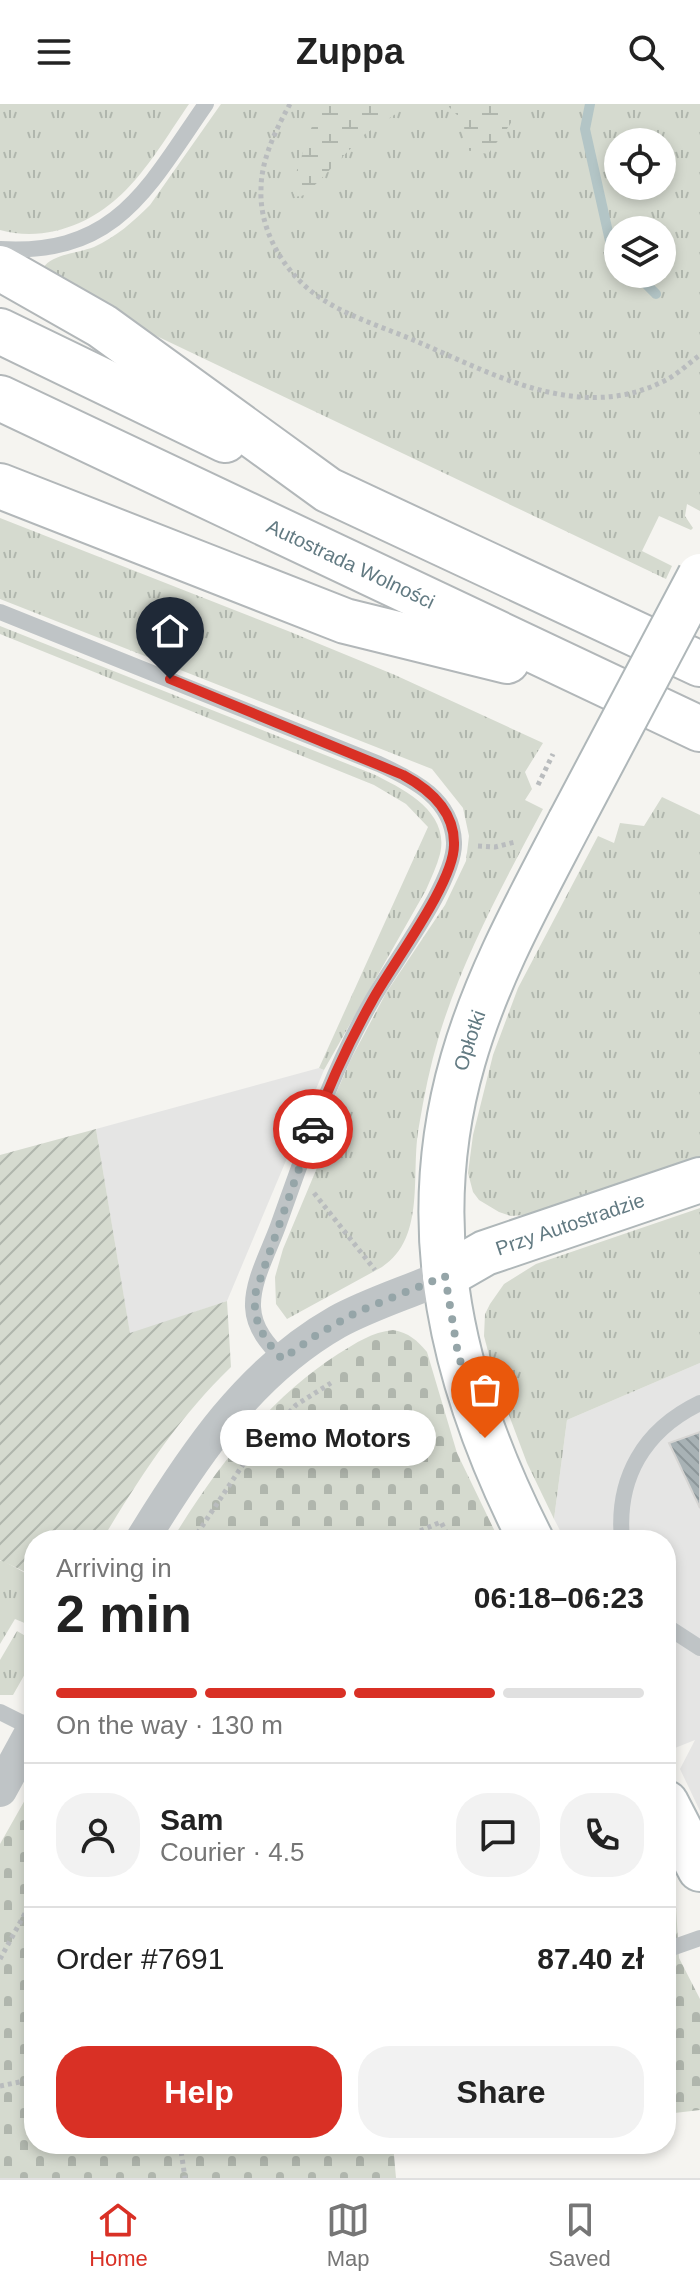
<!DOCTYPE html>
<meta charset="utf-8">
<style>
:root{--surface:#fff;--page:#f2f2f2;--text:#222;--muted:#767676;--line:#e0e0e0;--accent:#d93025}
body{margin:0;font-family:Helvetica,sans-serif;background:var(--page);color:var(--text);height:100vh;display:flex;flex-direction:column;font-size:30px;white-space:nowrap}
*{box-sizing:border-box;margin:0}
p{font-size:26px;color:var(--muted)}
.icon{flex:none;width:44px;height:44px;fill:none;stroke:currentColor;stroke-width:2;stroke-linecap:round;stroke-linejoin:round}
.map{position:relative;flex:1;overflow:hidden}
.side{position:absolute;left:24px;top:1426px;width:652px;height:624px;display:flex;flex-direction:column;background:var(--surface);border-radius:32px;box-shadow:0 4px 12px #0003}
.side>*{flex:none}
.buttons{position:absolute;left:604px;top:24px;display:grid;gap:16px}
.buttons a{display:grid;place-items:center;width:72px;height:72px;border-radius:50%;background:var(--surface);box-shadow:0 4px 12px #0003;font-size:40px}
.pin{position:absolute;display:grid;place-items:center;width:68px;height:68px;color:#fff;margin:-82px -34px;border-radius:50% 50% 50% 0;rotate:-45deg;box-shadow:0 0 8px #0007}
.pin .icon{rotate:45deg}
.courier{position:absolute;display:grid;place-items:center;width:80px;height:80px;margin:-40px;border:6px solid #d93025;border-radius:50%;background:#fff;color:#222;box-shadow:0 2px 10px #0007}
.bubble{position:absolute;height:56px;border-radius:28px;background:var(--surface);box-shadow:0 4px 12px #0003;font-size:26px;font-weight:700;line-height:56px;text-align:center}
.overview em{font-style:normal;font-weight:700}
.overview div{display:flex;flex-direction:column-reverse}
.overview{display:flex;align-items:center;justify-content:space-between;height:136px;padding:0 32px}
h1{font-size:52px;font-weight:700;line-height:60px}
.bar{display:grid;grid-template-columns:repeat(4,1fr);gap:12px 8px;align-content:center;height:96px;padding:0 32px}
.bar i{height:10px;border-radius:6px;background:var(--line)}
.bar .active{background:var(--accent)}
.bar p{grid-column:span 4}
.line{display:flex;align-items:center;gap:20px;padding:0 32px;border-top:2px solid var(--line)}
.line div{flex:1}
.round{display:grid;place-items:center;flex:none;width:84px;height:84px;border-radius:32px;background:var(--page)}
.cta{display:flex;gap:16px;margin-top:auto;padding:16px 32px}
.cta a{flex:1;height:92px;border-radius:32px;background:var(--accent);color:#fff;font-size:32px;font-weight:700;line-height:92px;text-align:center}
.cta a+a{background:var(--page);color:var(--text)}
header{display:flex;justify-content:space-between;align-items:center;height:104px;padding:0 32px;background:var(--surface);font-size:36px;font-weight:700}
.tab-bar{display:flex;justify-content:space-around;align-items:center;height:112px;border-top:2px solid var(--line);background:var(--surface);font-size:22px;color:var(--muted)}
.tab-bar a{display:grid;justify-items:center;gap:4px}
.tab-bar .active{color:var(--accent)}
.map>svg:first-child{display:block}
.built{fill:#e5e5e4}
.grass{fill:url(#grass-tufts);fill-rule:evenodd}
.wetland{fill:url(#wetland-marsh)}
.cemetery{fill:url(#cemetery-stones)}
.garden{fill:url(#garden-furrows)}
.lines{fill:none;stroke-linecap:round;stroke-linejoin:round}
.stream{stroke:#b3c5c6;stroke-width:10}
.building{fill:url(#building-back-hatch);stroke:#d6d5d3;stroke-width:2}
.secondary-casing{stroke:#afb7b9;stroke-width:48}
.highway-casing{stroke:#b2b7b9;stroke-width:48}
.path{stroke:#b9bcbe;stroke-width:5;stroke-dasharray:4 4;stroke-linecap:butt}
.lane{stroke:#bfc4c6;stroke-width:16}
.street{stroke:#bfc4c6;stroke-width:34}
.secondary{stroke:#fff;stroke-width:44}
.highway{stroke:#fff;stroke-width:44}
.secondary-bridge-casing{stroke:#afb7b9;stroke-width:48;stroke-linecap:butt}
.secondary-bridge{stroke:#fff;stroke-width:44}
.done{stroke:#95a5a8;stroke-width:8;stroke-dasharray:0 14.4}
.route{stroke:#d93025;stroke-width:10}
.labels{text-anchor:middle;stroke-width:8;stroke-linejoin:round;paint-order:stroke}
.street-label{font-size:20px;fill:#627a82;stroke:#fff}
</style>
<header><svg class="icon" aria-label="menu" viewBox="0 0 24 24"><path d="M4 6h16M4 12h16M4 18h16"/></svg>Zuppa<svg class="icon" aria-label="search" viewBox="0 0 24 24"><circle cx="10" cy="10" r="6"/><path d="M15 15l6 6"/></svg></header>
<div class="map">
<svg width="700" height="2074" viewBox="0 0 700 2074">
<defs>
<pattern id="grass-tufts" width="24" height="20" patternUnits="userSpaceOnUse" patternTransform="scale(2)"><rect width="24" height="20" fill="#d5dacf"/><path d="M3 7l-1-3M5 7V3M7 7l1-3M15 17l-1-3M17 17v-4M19 17l1-3" fill="none" stroke="#b0b6ad"/></pattern>
<pattern id="wetland-marsh" width="20" height="14" patternUnits="userSpaceOnUse" patternTransform="scale(2)"><rect width="20" height="14" fill="#d5dacf"/><path d="M1 5h8M5 5V1M11 12h8M15 12V8" fill="none" stroke="#b0b6ad"/></pattern>
<pattern id="cemetery-stones" width="16" height="16" patternUnits="userSpaceOnUse" patternTransform="scale(2)"><rect width="16" height="16" fill="#d5dacf"/><path d="M2 7V4a2 2 0 0 1 4 0v3zM10 15v-3a2 2 0 0 1 4 0v3z" fill="#b0b6ad"/></pattern>
<pattern id="garden-furrows" width="10" height="10" patternUnits="userSpaceOnUse" patternTransform="scale(2)"><rect width="10" height="10" fill="#d5dacf"/><path d="M-1 1l2-2M0 10L10 0M9 11l2-2" fill="none" stroke="#b0b6ad"/></pattern>
<pattern id="building-back-hatch" width="6" height="6" patternUnits="userSpaceOnUse" patternTransform="scale(2)"><rect width="6" height="6" fill="#a8b2b5"/><path d="M-1 5l2 2M0 0l6 6M5-1l2 2" fill="none" stroke="#8c9699"/></pattern>
</defs>
<rect width="100%" height="100%" fill="#f5f4f0"/>
<path class="built" d="M 319,964 L 324,966 L 227,1197 L 130,1230 L 96,1025 Z
M 700,1259 L 700,1707 L 680,1665 L 695,1636 L 670,1646 L 666,1638 L 666,1436 L 565,1436 L 554,1415 L 567,1316 Z"/>
<path class="grass" d="M 0,0 L 189,0 C 152,54 123,111 55,127 C 37,131 18,131 0,126 Z
M 221,0 L 700,0 L 700,407 L 687,400 L 685,412 L 693,424 L 691,426 L 659,412 L 642,447 L 672,462 L 666,475 L 144,226 L 43,164 C 52,150 79,149 94,143 C 116,133 133,118 150,101 ZM 618,38 L 662,38 L 662,82 L 618,82 ZM 618,126 L 662,126 L 662,170 L 618,170 Z
M 0,414 L 288,527 L 395,571 L 543,639 L 525,668 L 532,685 L 525,696 L 543,705 C 504,778 463,853 439,932 C 430,962 424,992 419,1022 C 410,1069 427,1133 382,1163 L 287,1215 L 276,1200 L 275,1173 L 283,1145 L 319,1059 L 316,1040 L 324,1017 L 351,955 L 386,889 L 445,801 L 466,757 L 469,732 L 463,704 L 432,665 L 0,495 Z
M 0,522 L 373,670 C 404,685 450,708 440,750 C 437,762 431,774 426,786 L 324,966 L 319,964 L 428,723 L 406,700 L 374,681 L 0,530 Z
M 662,693 L 700,711 L 700,1059 L 526,1120 L 524,1111 L 511,1112 L 499,1108 L 479,1096 L 473,1088 L 468,1069 L 473,1031 L 493,951 L 518,884 L 598,732 L 614,739 L 620,719 L 644,722 Z
M 700,1104 L 700,1259 L 567,1316 L 554,1415 L 527,1359 L 495,1274 L 484,1232 L 485,1210 L 490,1200 L 504,1180 L 536,1160 Z
M 2,1456 L 34,1474 L 34,1523 L 15,1515 L 0,1540 L 0,1457 Z
M 17,1527 L 34,1537 L 34,1554 L 13,1591 L 0,1591 L 0,1556 Z"/>
<path class="wetland" d="M 322,0 L 411,0 L 365,30 L 305,91 L 295,93 L 291,84 L 310,27 Z
M 446,0 L 522,0 L 509,22 L 488,50 L 465,46 L 464,18 Z"/>
<path class="cemetery" d="M 393,1226 C 409,1229 417,1236 427,1248 L 457,1349 L 499,1436 L 172,1436 C 215,1365 268,1295 338,1250 C 356,1239 372,1228 393,1226 Z
M 34,1680 L 34,2040 L 393,2040 L 396,2074 L 0,2074 L 0,1740 Z
M 666,1752 L 674,1768 L 679,1854 L 700,1895 L 700,2006 L 666,2010 Z"/>
<path class="garden" d="M 96,1025 L 130,1229 L 227,1197 L 231,1263 C 178,1314 140,1373 102,1436 L 34,1436 L 34,1472 L 0,1456 L 0,1051 Z"/>
<g class="lines">
<path class="stream" d="M 590,0 L 585,25 L 612,146 L 618,152
M 636,170 L 656,190"/>
</g>
<path class="building" d="M 700,1328 L 700,1404 L 669,1339 Z"/>
<g class="lines">
<defs>
<g id="secondary">
<path id="s1" d="M 445,1172 L 485,1149 L 700,1076"/>
<path id="s2" d="M 531,1436 C 453,1283 414,1126 463,956 C 487,872 530,795 570,718"/>
<path d="M 666,1699 L 700,1765"/>
</g>
<g id="highway">
<path d="M 0,164 L 102,222 L 328,386 L 700,560"/>
<path d="M 0,227 L 225,336"/>
<path id="s3" d="M 0,294 L 700,625"/>
<path d="M 0,382 L 345,517 L 507,557"/>
</g>
</defs>
<use href="#secondary" class="secondary-casing"/>
<use href="#highway" class="highway-casing"/>
<path class="path" d="M 290,0 C 276,25 261,56 261,85 C 259,127 285,170 319,193 C 348,213 386,224 418,238 C 495,271 582,320 666,276 C 678,270 689,259 700,251
M 538,681 L 553,650
M 478,742 L 495,743 L 515,738
M 314,1089 L 375,1166
M 193,1436 L 248,1353 L 296,1301 L 331,1279
M 398,1436 L 441,1418 L 450,1436
M 0,1855 L 34,1793
M 0,1982 L 34,1975
M 180,2040 L 185,2074"/>
<path class="lane" d="M 0,145 C 117,152 148,83 206,0
M 0,508 L 379,660 C 414,676 452,695 454,738 C 456,776 394,858 374,893 C 332,965 306,1044 278,1122 C 269,1147 252,1177 253,1203 C 254,1225 268,1240 282,1255
M 622,1436 C 616,1374 644,1326 700,1299
M 666,1522 L 700,1544
M 0,1608 L 34,1625
M 666,1846 L 700,1834"/>
<path class="street" d="M 142,1436 C 194,1351 249,1268 337,1218 C 372,1199 410,1188 445,1172
M 0,1686 L 34,1624"/>
<use href="#secondary" class="secondary"/>
<use href="#highway" class="highway"/>
<defs>
<path id="secondary-bridge" d="M 570,718 L 700,472"/>
</defs>
<use href="#secondary-bridge" class="secondary-bridge-casing"/>
<use href="#secondary-bridge" class="secondary-bridge"/>
</g>
<g class="lines">
<path class="done" d="M 313,1025 L 256,1187 C 251,1216 263,1234 282,1255 L 318,1230 L 357,1208 L 445,1172 L 458,1250 L 485,1334"/>
<path class="route" d="M 170,575 L 403,671 C 429,685 455,707 454,741 C 454,779 392,860 372,897 C 349,938 329,981 313,1025"/>
</g>
<g class="labels">
<g class="street-label">
<text dy="7" stroke="none"><textPath href="#s3" startOffset="388">Autostrada Wolności</textPath></text>
<text dy="7" stroke="none"><textPath href="#s2" startOffset="518">Opłotki</textPath></text>
<text dy="7" stroke="none"><textPath href="#s1" startOffset="136">Przy Autostradzie</textPath></text>
</g>
</g>
</svg>
<div class="buttons">
<a><svg class="icon" aria-label="locate" viewBox="0 0 24 24"><circle cx="12" cy="12" r="6"/><path d="M12 2v4M12 18v4M2 12h4M18 12h4"/></svg></a>
<a><svg class="icon" aria-label="layers" viewBox="0 0 24 24"><path d="M12 4l9 5-9 5-9-5zM3 14l9 5 9-5"/></svg></a>
</div>
<div class="pin" style="left:485px;top:1334px;background:#ea580c"><svg class="icon" aria-label="bag" viewBox="0 0 24 24"><path d="M5 8h14l-1 12H6zM9 8a3 3 0 0 1 6 0"/></svg></div>
<div class="pin" style="left:170px;top:575px;background:#1f2937"><svg class="icon" aria-label="home" viewBox="0 0 24 24"><path d="M3 11l9-7 9 7M6 9v11h12V9"/></svg></div>
<div class="courier" style="left:313px;top:1025px"><svg class="icon" aria-label="car" viewBox="0 0 24 24"><path d="M5 17H2v-5l4-1 3-4h7l3 4 3 1v5h-3M9 17h6M6 11h13"/><circle cx="7" cy="17" r="2"/><circle cx="17" cy="17" r="2"/></svg></div>
<div class="bubble" style="left:220px;top:1306px;width:216px">Bemo Motors</div>
<section class="side">
<div class="overview"><div><h1>2 min</h1><p>Arriving in</p></div><em>06:18–06:23</em></div>
<div class="bar"><i class="active"></i><i class="active"></i><i class="active"></i><i></i><p>On the way · 130 m</p></div>
<div class="line" style="height:144px"><a class="round"><svg class="icon" aria-label="person" viewBox="0 0 24 24"><circle cx="12" cy="8" r="4"/><path d="M4 21q1-7 8-7t8 7"/></svg></a><div><b>Sam</b><p>Courier · 4.5</p></div><a class="round"><svg class="icon" aria-label="chat" viewBox="0 0 24 24"><path d="M4 5h16v11H9l-5 4z"/></svg></a><a class="round"><svg class="icon" aria-label="phone" viewBox="0 0 24 24"><path d="M5 4h4l2 5-3 2q2 4 5 5l2-3 5 2v4C11 20 4 13 5 4z"/></svg></a></div>
<div class="line" style="height:104px"><div>Order #7691</div><b>87.40 zł</b></div>
<div class="cta"><a>Help</a><a>Share</a></div>
</section>
</div>
<nav class="tab-bar">
<a class="active"><svg class="icon" aria-label="home" viewBox="0 0 24 24"><path d="M3 11l9-7 9 7M6 9v11h12V9"/></svg>Home</a>
<a><svg class="icon" aria-label="map" viewBox="0 0 24 24"><path d="M3 6l6-2 6 2 6-2v14l-6 2-6-2-6 2zM9 4v14M15 6v14"/></svg>Map</a>
<a><svg class="icon" aria-label="saved" viewBox="0 0 24 24"><path d="M7 4h10v16l-5-4-5 4z"/></svg>Saved</a>
</nav>
